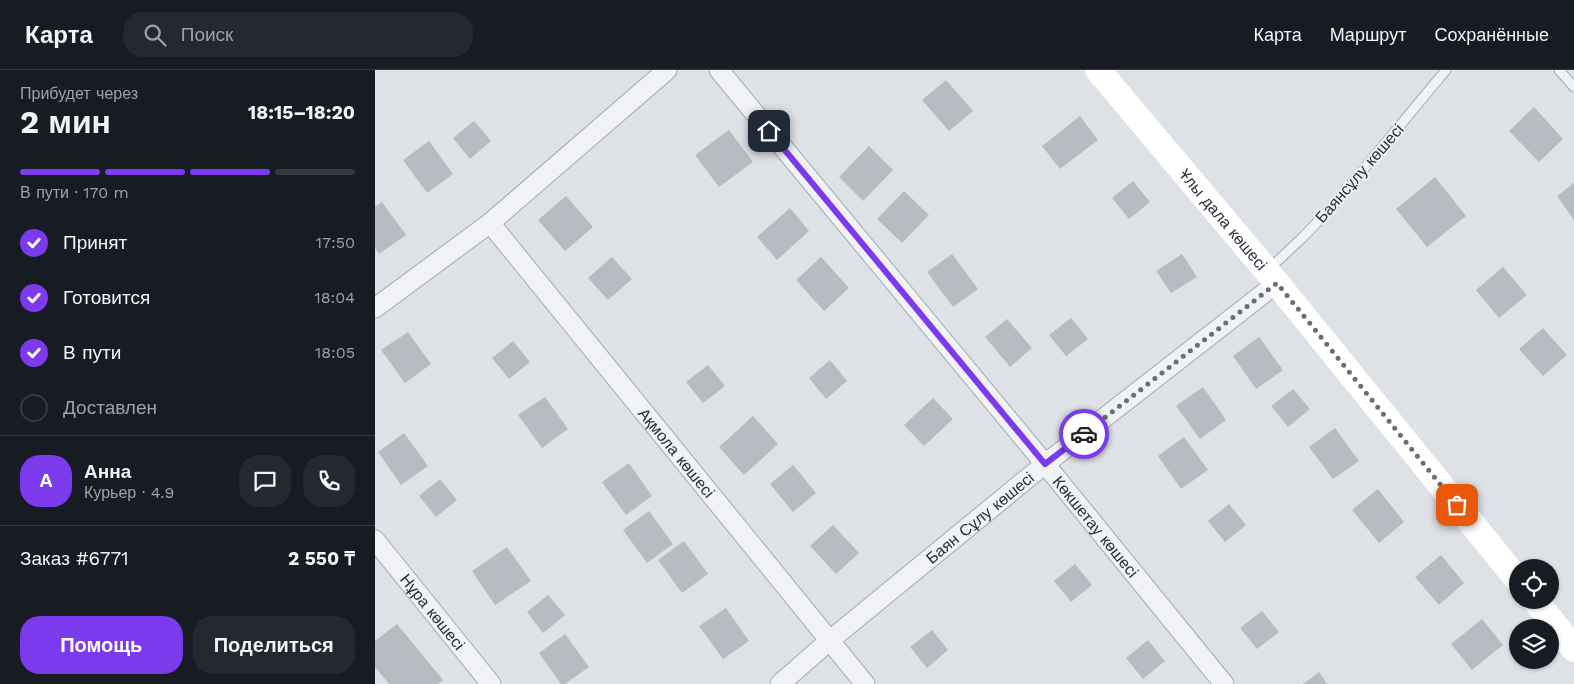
<!DOCTYPE html>
<html lang="ru">
<meta charset="utf-8">
<style>
:root{--surface:#171b24;--page:#242831;--text:#f1f3f6;--muted:#9ea1a6;--line:#363941;--accent:#7c3aed}
body{margin:0;font-family:"Work Sans",sans-serif;background:var(--page);color:var(--text);height:100vh;display:flex;flex-direction:column;font-size:19px;white-space:nowrap}
*{box-sizing:border-box;margin:0}
p{font-size:16px;color:var(--muted)}
.icon{flex:none;width:28px;height:28px;fill:none;stroke:currentColor;stroke-width:2;stroke-linecap:round;stroke-linejoin:round}
.map{position:relative;flex:1;overflow:hidden}
.drawer{display:flex;flex-direction:column;background:var(--surface);width:375px}
.drawer>*{flex:none}
.buttons{position:absolute;left:1134px;top:489px;display:grid;gap:10px}
.buttons a{display:grid;place-items:center;width:50px;height:50px;border-radius:50%;background:var(--surface);box-shadow:0 1px 4px #0004;font-size:25px}
.pin{position:absolute;display:grid;place-items:center;width:42px;height:42px;color:#fff;margin:-21px;border-radius:10px;box-shadow:0 2px 8px #0006}
.courier{position:absolute;display:grid;place-items:center;width:50px;height:50px;margin:-25px;border:4px solid #7c3aed;border-radius:50%;background:#fff;color:#222;box-shadow:0 1px 6px #0007}
.summary em{font-style:normal;font-weight:700}
.summary div{display:flex;flex-direction:column-reverse}
.summary{display:flex;align-items:center;justify-content:space-between;height:85px;padding:0 20px}
h1{font-size:32px;font-weight:700;line-height:38px}
.bar{display:grid;grid-template-columns:repeat(4,1fr);gap:8px 5px;align-content:center;height:60px;padding:0 20px}
.bar i{height:6px;border-radius:4px;background:var(--line)}
.bar .active{background:var(--accent)}
.bar p{grid-column:span 4}
.line{display:flex;align-items:center;gap:12px;padding:0 20px;border-top:1px solid var(--line)}
.line div{flex:1}
.round{display:grid;place-items:center;flex:none;width:52px;height:52px;border-radius:20px;background:var(--page)}
ol{padding:0 20px;list-style:none}
li{display:flex;align-items:center;gap:15px;height:55px}
li p{margin-inline-start:auto}
li .icon{padding:5px;border-radius:50%;background:var(--accent);color:#fff;stroke-width:4}
li:last-child{color:var(--muted)}
li i{width:28px;height:28px;border:2px solid var(--line);border-radius:50%}
.button{display:flex;gap:10px;margin-top:auto;padding:10px 20px}
.button a{flex:1;height:58px;border-radius:20px;background:var(--accent);color:#fff;font-size:20px;font-weight:700;line-height:58px;text-align:center}
.button a+a{background:var(--page);color:var(--text)}
header{display:flex;align-items:center;gap:30px;box-sizing:border-box;height:70px;padding:0 25px;background:var(--surface);border-bottom:1px solid var(--line)}
header strong{font-size:24px}
nav{display:flex;gap:28px;margin-inline-start:auto;font-size:18px}
.search{width:350px;height:45px;background:var(--page);display:flex;align-items:center;gap:12px;box-sizing:border-box;padding:0 18px;border-radius:20px;color:var(--muted);font-size:19px}
main{display:flex;flex:1;min-height:0}
.map>svg:first-child{display:block}
.building{fill:#b6bcc2}
.lines{fill:none;stroke-linecap:round;stroke-linejoin:round}
.lane-casing{stroke:#a4a9af;stroke-width:11}
.street-casing{stroke:#a4a9af;stroke-width:21}
.lane{stroke:#f0f2f5;stroke-width:9}
.street{stroke:#f0f2f5;stroke-width:19}
.secondary{stroke:#fff;stroke-width:26}
.done{stroke:#686f77;stroke-width:5;stroke-dasharray:0 9}
.route{stroke:#7c3aed;stroke-width:6}
.labels{text-anchor:middle;stroke-width:4;stroke-linejoin:round;paint-order:stroke}
.street-label{font-size:16px;fill:#29313b;stroke:#edf1f4}
</style>
<header>
<strong>Карта</strong>
<div class="search"><svg class="icon" aria-label="search" viewBox="0 0 24 24"><circle cx="10" cy="10" r="6"/><path d="M15 15l6 6"/></svg>Поиск</div>
<nav><a>Карта</a><a>Маршрут</a><a>Сохранённые</a></nav>
</header>
<main>
<section class="drawer">
<div class="summary"><div><h1>2 мин</h1><p>Прибудет через</p></div><em>18:15–18:20</em></div>
<div class="bar"><i class="active"></i><i class="active"></i><i class="active"></i><i></i><p>В пути · 170 m</p></div>
<ol>
<li><svg class="icon" aria-label="check" viewBox="0 0 24 24"><path d="M5 12l5 5 9-10"/></svg>Принят<p>17:50</p></li>
<li><svg class="icon" aria-label="check" viewBox="0 0 24 24"><path d="M5 12l5 5 9-10"/></svg>Готовится<p>18:04</p></li>
<li><svg class="icon" aria-label="check" viewBox="0 0 24 24"><path d="M5 12l5 5 9-10"/></svg>В пути<p>18:05</p></li>
<li><i></i>Доставлен</li>
</ol>
<div class="line" style="height:90px"><b class="round" style="background:var(--accent);color:#fff">А</b><div><b>Анна</b><p>Курьер · 4.9</p></div><a class="round"><svg class="icon" aria-label="chat" viewBox="0 0 24 24"><path d="M4 5h16v11H9l-5 4z"/></svg></a><a class="round"><svg class="icon" aria-label="phone" viewBox="0 0 24 24"><path d="M5 4h4l2 5-3 2q2 4 5 5l2-3 5 2v4C11 20 4 13 5 4z"/></svg></a></div>
<div class="line" style="height:65px"><div>Заказ #6771</div><b>2 550 ₸</b></div>
<div class="button"><a>Помощь</a><a>Поделиться</a></div>
</section>
<div class="map">
<svg width="1199" height="614" viewBox="0 0 1199 614">
<rect width="100%" height="100%" fill="#dee2e6"/>
<path class="building" d="M 571,10 L 598,41 L 574,61 L 547,30 Z
M 1159,37 L 1188,69 L 1164,92 L 1134,61 Z
M 705,46 L 723,70 L 685,99 L 667,76 Z
M 99,51 L 116,71 L 95,89 L 78,68 Z
M 354,60 L 378,92 L 344,117 L 320,85 Z
M 54,71 L 78,104 L 52,123 L 28,90 Z
M 494,76 L 518,100 L 488,131 L 464,107 Z
M 1060,107 L 1091,146 L 1052,177 L 1021,139 Z
M 758,111 L 775,132 L 754,149 L 737,128 Z
M 1199,113 L 1199,150 L 1182,126 Z
M 529,121 L 554,145 L 527,173 L 502,149 Z
M 191,126 L 218,157 L 190,181 L 163,150 Z
M 7,132 L 31,165 L 4,184 L 0,178 L 0,137 Z
M 415,138 L 434,161 L 402,190 L 382,167 Z
M 577,184 L 603,219 L 578,237 L 552,202 Z
M 807,184 L 822,207 L 796,223 L 781,201 Z
M 237,187 L 257,209 L 233,230 L 213,208 Z
M 446,187 L 474,218 L 449,241 L 421,210 Z
M 1128,197 L 1152,225 L 1124,248 L 1101,220 Z
M 696,248 L 713,269 L 691,286 L 674,265 Z
M 632,249 L 657,278 L 635,297 L 610,267 Z
M 1168,258 L 1192,285 L 1168,306 L 1144,279 Z
M 33,262 L 56,294 L 30,313 L 6,280 Z
M 884,267 L 908,300 L 881,319 L 858,286 Z
M 138,271 L 155,292 L 134,309 L 117,288 Z
M 455,290 L 472,311 L 451,329 L 434,308 Z
M 333,295 L 350,316 L 328,333 L 311,312 Z
M 828,317 L 851,350 L 825,369 L 801,336 Z
M 918,319 L 935,339 L 913,357 L 896,336 Z
M 170,327 L 193,359 L 167,378 L 143,345 Z
M 558,328 L 578,349 L 549,376 L 529,355 Z
M 378,346 L 403,374 L 369,405 L 344,377 Z
M 960,358 L 984,391 L 958,409 L 934,377 Z
M 29,363 L 53,396 L 26,415 L 3,382 Z
M 809,367 L 833,400 L 806,419 L 783,386 Z
M 254,393 L 277,426 L 251,445 L 227,412 Z
M 418,395 L 441,423 L 418,442 L 395,414 Z
M 65,409 L 82,430 L 61,447 L 44,426 Z
M 1003,419 L 1029,452 L 1004,473 L 977,440 Z
M 854,434 L 871,455 L 850,472 L 833,451 Z
M 274,441 L 298,474 L 272,493 L 248,460 Z
M 458,455 L 484,483 L 461,504 L 435,476 Z
M 309,471 L 333,504 L 307,523 L 283,490 Z
M 132,477 L 156,511 L 120,535 L 97,501 Z
M 1066,485 L 1089,513 L 1064,535 L 1040,507 Z
M 700,494 L 717,515 L 696,532 L 679,511 Z
M 173,525 L 190,545 L 168,563 L 152,542 Z
M 351,538 L 374,571 L 348,589 L 324,556 Z
M 887,541 L 904,562 L 882,579 L 865,558 Z
M 1107,549 L 1128,575 L 1097,600 L 1076,574 Z
M 22,554 L 68,610 L 63,614 L 14,614 L 0,597 L 0,571 Z
M 557,560 L 573,580 L 552,598 L 535,577 Z
M 190,564 L 214,597 L 190,614 L 186,614 L 164,583 Z
M 773,570 L 790,591 L 768,609 L 751,588 Z
M 944,602 L 952,614 L 928,614 Z"/>
<g class="lines">
<defs>
<path id="lane" d="M 1184,0 L 1199,17
M 894,199 L 927,168 L 958,136 L 1071,0"/>
<g id="street">
<path id="s1" d="M 344,0 L 670,394 L 849,614"/>
<path id="s2" d="M 115,153 L 490,614"/>
<path d="M 0,238 L 115,153 L 292,0"/>
<path id="s3" d="M 0,470 L 116,614"/>
<path id="s4" d="M 405,614 L 454,571 L 670,394 L 902,213"/>
</g>
</defs>
<use href="#lane" class="lane-casing"/>
<use href="#street" class="street-casing"/>
<use href="#lane" class="lane"/>
<use href="#street" class="street"/>
<g class="secondary">
<path id="s5" d="M 723,0 L 892,201 L 1142,509"/>
<path d="M 1160,530 L 1199,579"/>
</g>
</g>
<g class="lines">
<path class="done" d="M 709,364 L 902,213 L 1082,435"/>
<path class="route" d="M 394,61 L 670,394 L 709,364"/>
</g>
<g class="labels">
<g class="street-label">
<text transform="translate(984 103) rotate(-49)" y="6">Баянсұлу көшесі</text>
<text dy="6" stroke="none"><textPath href="#s5" startOffset="195">Ұлы дала көшесі</textPath></text>
<text dy="6" stroke="none"><textPath href="#s2" startOffset="296">Ақмола көшесі</textPath></text>
<text dy="6" stroke="none"><textPath href="#s4" startOffset="260">Баян Сұлу көшесі</textPath></text>
<text dy="6" stroke="none"><textPath href="#s1" startOffset="592">Көкшетау көшесі</textPath></text>
<text dy="6" stroke="none"><textPath href="#s3" startOffset="92">Нұра көшесі</textPath></text>
</g>
</g>
</svg>
<div class="buttons">
<a><svg class="icon" aria-label="locate" viewBox="0 0 24 24"><circle cx="12" cy="12" r="6"/><path d="M12 2v4M12 18v4M2 12h4M18 12h4"/></svg></a>
<a><svg class="icon" aria-label="layers" viewBox="0 0 24 24"><path d="M12 4l9 5-9 5-9-5zM3 14l9 5 9-5"/></svg></a>
</div>
<div class="pin" style="left:1082px;top:435px;background:#ea580c"><svg class="icon" aria-label="bag" viewBox="0 0 24 24"><path d="M5 8h14l-1 12H6zM9 8a3 3 0 0 1 6 0"/></svg></div>
<div class="pin" style="left:394px;top:61px;background:#1f2937"><svg class="icon" aria-label="home" viewBox="0 0 24 24"><path d="M3 11l9-7 9 7M6 9v11h12V9"/></svg></div>
<div class="courier" style="left:709px;top:364px"><svg class="icon" aria-label="car" viewBox="0 0 24 24"><path d="M5 17H2v-5l4-1 3-4h7l3 4 3 1v5h-3M9 17h6M6 11h13"/><circle cx="7" cy="17" r="2"/><circle cx="17" cy="17" r="2"/></svg></div>
</div>
</main>
